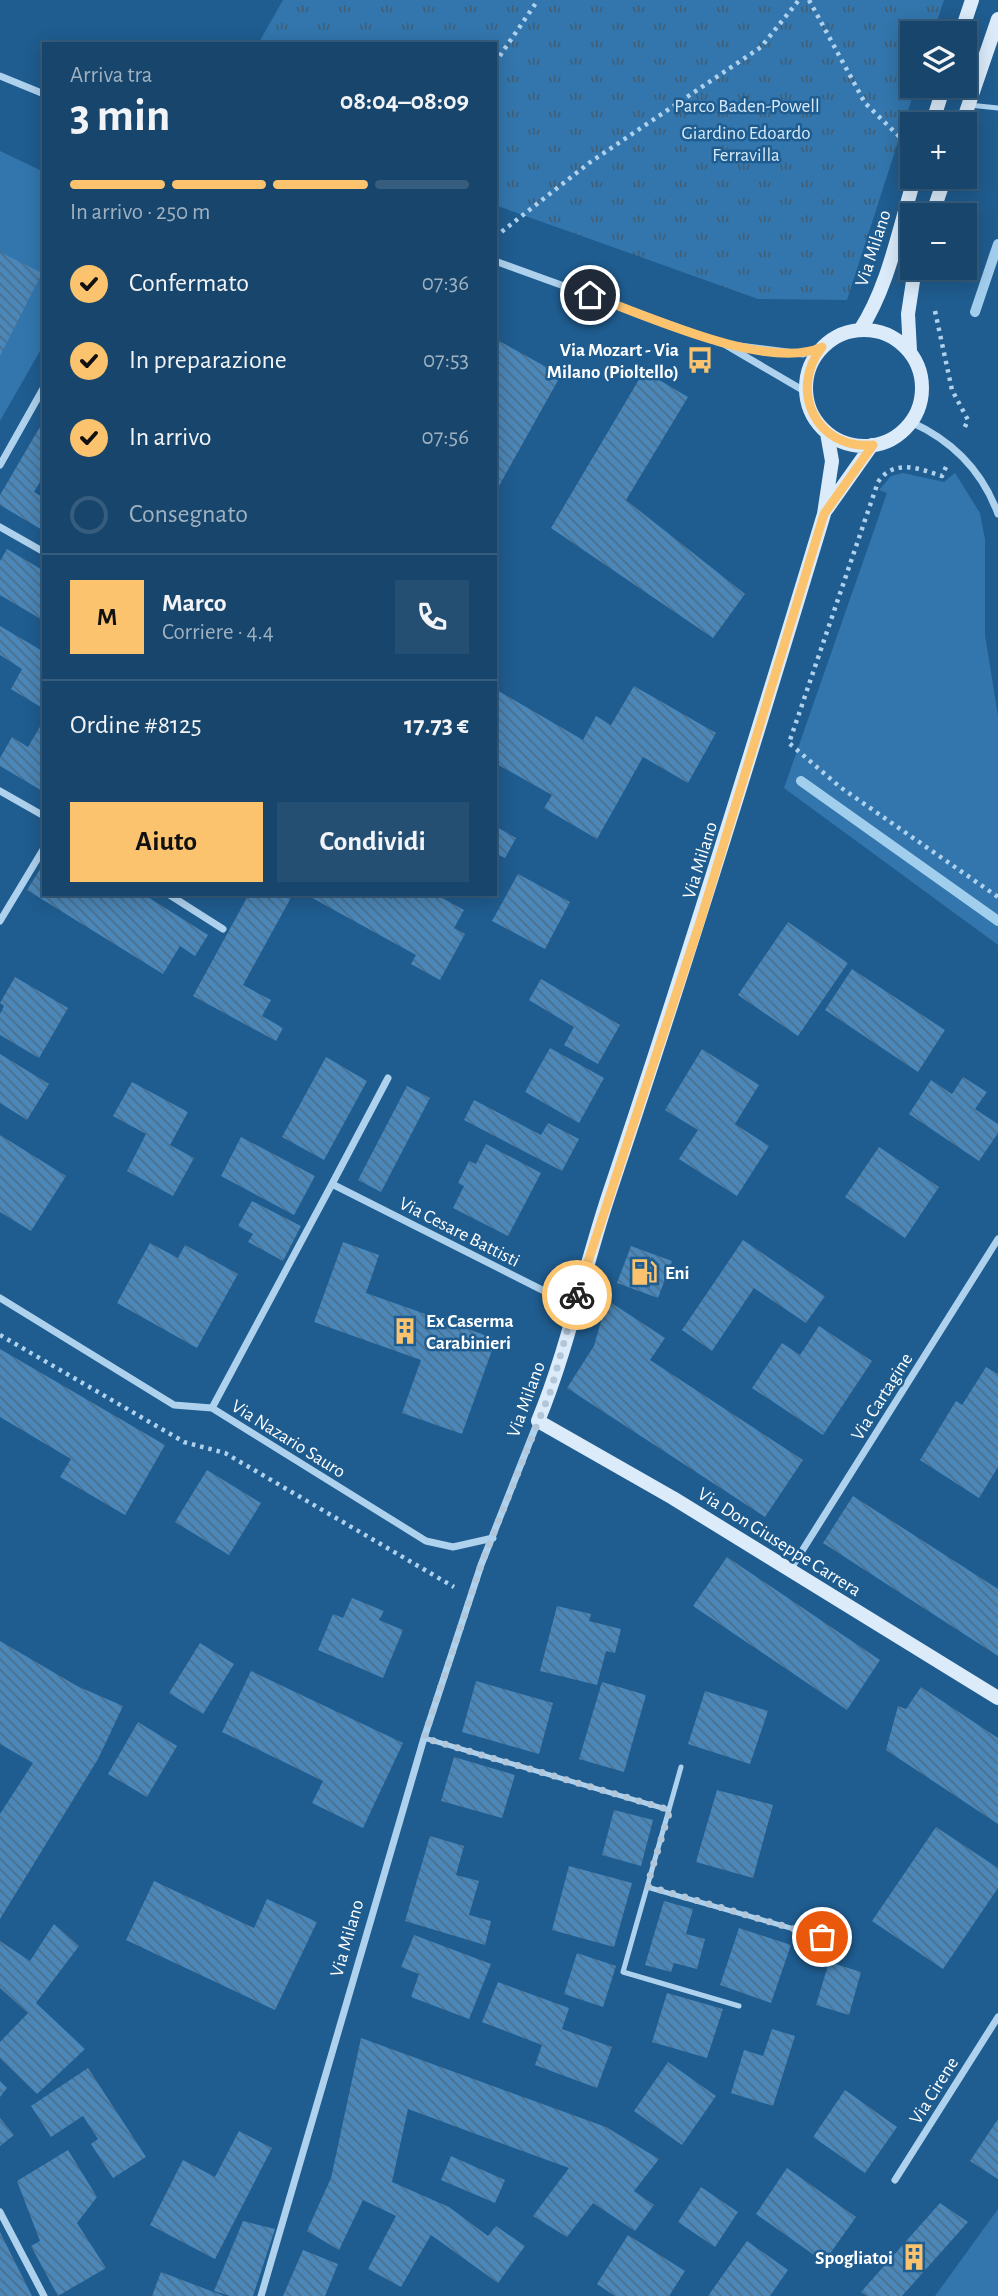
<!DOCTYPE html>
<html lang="it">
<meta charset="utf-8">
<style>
:root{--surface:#17456b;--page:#244f73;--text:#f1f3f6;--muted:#9eb1c1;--line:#365d7e;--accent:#fbc36e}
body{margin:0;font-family:"Alegreya Sans",sans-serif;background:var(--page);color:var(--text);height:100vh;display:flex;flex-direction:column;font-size:26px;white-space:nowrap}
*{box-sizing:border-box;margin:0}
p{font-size:23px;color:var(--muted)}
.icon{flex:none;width:38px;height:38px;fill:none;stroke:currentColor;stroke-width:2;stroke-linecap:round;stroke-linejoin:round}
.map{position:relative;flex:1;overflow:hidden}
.panel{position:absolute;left:42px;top:42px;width:455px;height:854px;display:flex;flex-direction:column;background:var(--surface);border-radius:0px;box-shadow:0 4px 18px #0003,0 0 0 2px var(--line)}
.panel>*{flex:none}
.tools{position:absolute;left:900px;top:21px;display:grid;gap:14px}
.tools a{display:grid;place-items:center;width:77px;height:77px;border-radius:0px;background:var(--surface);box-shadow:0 4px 18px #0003,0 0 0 2px var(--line);font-size:35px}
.pin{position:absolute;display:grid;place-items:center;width:60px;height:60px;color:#fff;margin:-30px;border:4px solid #fff;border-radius:50%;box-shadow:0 2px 7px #0007}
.courier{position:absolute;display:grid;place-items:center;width:70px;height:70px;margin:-35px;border:5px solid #fbc36e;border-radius:50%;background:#fff;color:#222;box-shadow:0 2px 9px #0007}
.overview em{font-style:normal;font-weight:700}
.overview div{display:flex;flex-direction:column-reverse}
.overview{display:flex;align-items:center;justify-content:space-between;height:119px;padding:0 28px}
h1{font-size:46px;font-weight:700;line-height:52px}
.bar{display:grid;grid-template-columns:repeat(4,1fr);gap:10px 7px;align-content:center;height:84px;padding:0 28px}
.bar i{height:9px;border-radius:5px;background:var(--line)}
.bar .selected{background:var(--accent)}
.bar p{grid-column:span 4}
.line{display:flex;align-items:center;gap:18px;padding:0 28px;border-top:2px solid var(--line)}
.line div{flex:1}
.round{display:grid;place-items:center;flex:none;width:74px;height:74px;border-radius:0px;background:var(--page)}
ol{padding:0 28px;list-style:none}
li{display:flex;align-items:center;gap:21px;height:77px}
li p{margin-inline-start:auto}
li .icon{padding:7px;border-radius:50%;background:var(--accent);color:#111;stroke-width:4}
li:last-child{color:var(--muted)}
li i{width:38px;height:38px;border:4px solid var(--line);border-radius:50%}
.cta{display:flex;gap:14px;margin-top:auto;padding:14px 28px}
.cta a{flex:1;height:80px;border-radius:0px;background:var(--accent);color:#111;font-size:28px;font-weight:700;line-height:80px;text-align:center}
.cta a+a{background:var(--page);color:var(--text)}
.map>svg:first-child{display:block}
.grass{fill:#3276ad}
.park{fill:url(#park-tufts)}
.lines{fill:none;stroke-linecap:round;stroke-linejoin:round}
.stream{stroke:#a2ceee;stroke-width:10}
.building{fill:url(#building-back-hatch)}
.path{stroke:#aed1ed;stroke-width:4.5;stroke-dasharray:3.5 5;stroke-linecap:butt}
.lane{stroke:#aed1ed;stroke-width:5}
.street{stroke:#aed1ed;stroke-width:7}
.secondary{stroke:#dbebfa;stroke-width:14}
.done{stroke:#b1c6d8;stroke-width:7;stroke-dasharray:0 12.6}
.route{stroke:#fbc36e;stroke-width:9}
.labels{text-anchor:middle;stroke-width:5;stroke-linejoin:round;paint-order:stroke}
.park-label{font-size:19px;fill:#d4e9f9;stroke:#1f5c8f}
.street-label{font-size:19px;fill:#fff;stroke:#1f5c8f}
.poi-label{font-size:19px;font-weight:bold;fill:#fff;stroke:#1f5c8f;text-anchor:end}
</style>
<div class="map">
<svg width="998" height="2296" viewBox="0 0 998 2296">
<defs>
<pattern id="park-tufts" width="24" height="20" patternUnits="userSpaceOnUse" patternTransform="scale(1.75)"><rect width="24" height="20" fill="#3276ad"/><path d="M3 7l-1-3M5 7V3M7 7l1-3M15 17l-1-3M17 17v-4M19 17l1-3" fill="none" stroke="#405f78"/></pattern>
<pattern id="building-back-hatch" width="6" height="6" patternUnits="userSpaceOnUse" patternTransform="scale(1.75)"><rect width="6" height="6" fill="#4b87b8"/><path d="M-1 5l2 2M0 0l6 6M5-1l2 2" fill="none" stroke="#4b6f8d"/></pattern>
</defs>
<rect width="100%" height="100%" fill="#1f5c8f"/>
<path class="grass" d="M 0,151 L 44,172 L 44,344 L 0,421 Z
M 903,473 L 944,482 L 955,473 L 980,513 L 985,539 L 985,635 L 998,716 L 998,945 L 784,788 L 887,493 L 879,490 L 891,476 Z
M 998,2209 L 998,2296 L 935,2296 Z"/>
<path class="park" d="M 283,0 L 944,0 L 933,33 L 912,33 L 912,86 L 916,86 L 847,300 L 758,299 L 495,205 L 495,44 L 258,44 Z"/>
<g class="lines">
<path class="stream" d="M 975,312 L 998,244
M 801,781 L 998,921"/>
</g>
<path class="building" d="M 0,252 L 42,273 L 0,356 Z
M 499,341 L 561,375 L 495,493 L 495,347 Z
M 644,371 L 688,397 L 626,500 L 745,594 L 713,638 L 551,528 Z
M 44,420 L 44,475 L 34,492 L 44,498 L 44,531 L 0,505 L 0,495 Z
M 7,549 L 44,571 L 44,621 L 0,595 L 0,561 Z
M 0,626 L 44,652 L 44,709 L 11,689 L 22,669 L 0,655 Z
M 634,686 L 716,733 L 688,783 L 643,757 L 597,839 L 544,808 L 552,795 L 495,763 L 495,689 L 583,740 L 596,716 L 611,725 Z
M 44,720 L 44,792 L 0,766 L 0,758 L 12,737 L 28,747 Z
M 495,826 L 516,838 L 505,858 L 495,853 Z
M 44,863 L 44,894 L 143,894 L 208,935 L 195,956 L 180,946 L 163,974 L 27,890 Z
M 518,874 L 570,902 L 545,949 L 492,921 Z
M 249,894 L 293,894 L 243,985 L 271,1000 L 262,1016 L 283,1028 L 276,1041 L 193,996 Z
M 305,894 L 382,894 L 391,899 L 394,894 L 435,894 L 464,910 L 454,928 L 465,934 L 440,980 L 411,964 L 416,955 Z
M 788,922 L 848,963 L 798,1036 L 738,995 Z
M 852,969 L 945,1030 L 918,1072 L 825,1010 Z
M 15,977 L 68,1008 L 39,1058 L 0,1035 L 0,1014 L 4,1006 L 0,1003 Z
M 541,979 L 620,1025 L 598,1064 L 564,1045 L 574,1027 L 529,1000 Z
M 550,1048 L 604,1078 L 579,1123 L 525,1092 Z
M 702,1049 L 759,1085 L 735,1124 L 769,1146 L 737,1196 L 679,1159 L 698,1130 L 665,1110 Z
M 0,1054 L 49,1084 L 27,1120 L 0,1103 Z
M 326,1057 L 367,1081 L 324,1160 L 282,1137 Z
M 963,1077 L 987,1092 L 975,1109 L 998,1124 L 998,1133 L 979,1161 L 909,1114 L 931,1080 L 952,1094 Z
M 132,1082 L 188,1112 L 170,1145 L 194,1158 L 173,1196 L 127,1171 L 146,1134 L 113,1116 Z
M 407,1086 L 430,1098 L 381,1192 L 358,1180 Z
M 474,1100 L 541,1135 L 548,1123 L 579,1139 L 562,1171 L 464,1120 Z
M 0,1135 L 66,1176 L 31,1231 L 0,1212 Z
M 241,1137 L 315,1176 L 294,1215 L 221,1176 Z
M 486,1144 L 541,1173 L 508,1236 L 453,1208 L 464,1186 L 458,1183 L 469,1161 L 476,1164 Z
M 879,1147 L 939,1187 L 905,1238 L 845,1197 Z
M 252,1201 L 301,1226 L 283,1261 L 248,1242 L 253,1234 L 238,1226 Z
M 743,1240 L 825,1296 L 806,1323 L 754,1288 L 712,1351 L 682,1330 Z
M 343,1242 L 379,1255 L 366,1293 L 496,1339 L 462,1434 L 402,1413 L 421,1360 L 314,1322 Z
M 150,1243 L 178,1258 L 185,1245 L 238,1274 L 197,1348 L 117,1303 Z
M 631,1246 L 672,1261 L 658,1298 L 617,1283 Z
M 607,1300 L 665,1338 L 650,1360 L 803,1460 L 765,1517 L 567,1388 L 594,1346 Z
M 819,1326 L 872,1361 L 823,1435 L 752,1388 L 782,1343 L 800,1355 Z
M 0,1349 L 165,1445 L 125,1515 L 60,1477 L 71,1459 L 0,1417 Z
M 986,1367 L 998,1374 L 998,1467 L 979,1498 L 920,1460 L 956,1401 L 962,1405 Z
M 207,1470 L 261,1503 L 229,1555 L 175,1522 Z
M 853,1496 L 998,1589 L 998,1656 L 823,1543 Z
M 727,1557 L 880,1660 L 847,1710 L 693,1606 Z
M 352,1598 L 384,1611 L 379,1620 L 403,1630 L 383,1678 L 318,1650 L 333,1614 L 343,1618 Z
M 557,1606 L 591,1614 L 589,1621 L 621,1629 L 615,1653 L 606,1651 L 597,1685 L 540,1671 Z
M 0,1641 L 77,1686 L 123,1706 L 98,1759 L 0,1919 L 0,1814 L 33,1763 L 0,1744 Z
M 200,1643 L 234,1664 L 203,1714 L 169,1693 Z
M 251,1671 L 403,1743 L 363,1828 L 312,1803 L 323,1781 L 222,1732 Z
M 476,1681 L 553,1703 L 539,1754 L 462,1732 Z
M 602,1682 L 646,1695 L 624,1772 L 579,1759 Z
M 921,1687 L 998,1738 L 998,1824 L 886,1750 L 898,1706 L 906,1709 Z
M 705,1691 L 768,1711 L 750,1764 L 688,1744 Z
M 138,1722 L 177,1746 L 147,1797 L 108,1774 Z
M 454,1757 L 515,1775 L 502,1818 L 441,1801 Z
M 717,1790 L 773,1805 L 753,1878 L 696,1862 Z
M 614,1810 L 653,1820 L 641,1866 L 602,1855 Z
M 936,1827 L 998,1868 L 998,1888 L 943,1969 L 872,1921 Z
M 430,1836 L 464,1846 L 456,1875 L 479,1881 L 469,1915 L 491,1921 L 485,1945 L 405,1921 Z
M 569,1866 L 632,1883 L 614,1947 L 552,1930 Z
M 154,1881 L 254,1928 L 267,1899 L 317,1922 L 275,2010 L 126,1940 Z
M 664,1901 L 693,1909 L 686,1934 L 705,1939 L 697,1969 L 674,1963 L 671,1972 L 645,1965 Z
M 54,1924 L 79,1946 L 36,2003 L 85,2049 L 37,2094 L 0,2058 L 0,2042 L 28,2013 L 0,1988 L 0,1941 L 30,1961 Z
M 739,1928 L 791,1945 L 771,2003 L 720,1985 Z
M 414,1935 L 491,1964 L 469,2019 L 411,1997 L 419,1974 L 401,1967 Z
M 577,1953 L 616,1966 L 603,2007 L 564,1994 Z
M 829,1962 L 861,1972 L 849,2015 L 816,2005 Z
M 498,1982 L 569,2008 L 562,2029 L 612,2047 L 597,2088 L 535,2065 L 542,2045 L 482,2022 Z
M 667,1993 L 723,2009 L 707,2058 L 652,2042 Z
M 772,2029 L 795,2036 L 773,2106 L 731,2093 L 744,2050 L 763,2056 Z
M 361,2038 L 606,2127 L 659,2159 L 634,2191 L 654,2205 L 635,2231 L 593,2203 L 567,2237 L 533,2216 L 569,2168 L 408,2109 L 392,2182 L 449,2207 L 488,2236 L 496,2226 L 525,2246 L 498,2283 L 431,2235 L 401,2287 L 368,2269 L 396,2216 L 363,2200 L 339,2250 L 307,2231 L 331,2178 Z
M 668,2062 L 716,2096 L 682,2145 L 634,2111 Z
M 88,2068 L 146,2157 L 113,2178 L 91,2144 L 98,2139 L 83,2116 L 51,2137 L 31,2106 Z
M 0,2081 L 7,2088 L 0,2097 Z
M 845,2090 L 897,2127 L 865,2173 L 813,2137 Z
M 0,2118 L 14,2135 L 0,2146 Z
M 998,2119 L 998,2179 L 970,2161 Z
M 239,2131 L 272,2148 L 215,2259 L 150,2225 L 183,2160 L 215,2177 Z
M 68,2150 L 97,2197 L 77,2223 L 106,2268 L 58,2296 L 31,2246 L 40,2241 L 17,2181 Z
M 451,2156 L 505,2180 L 495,2203 L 441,2180 Z
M 787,2168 L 856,2217 L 824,2262 L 756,2214 Z
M 701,2187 L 738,2212 L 715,2247 L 678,2222 Z
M 940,2203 L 968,2222 L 902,2296 L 867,2296 L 861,2292 Z
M 243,2221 L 275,2229 L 253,2296 L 230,2296 L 214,2291 Z
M 0,2232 L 32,2296 L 0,2296 Z
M 628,2235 L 685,2271 L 669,2296 L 615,2296 L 597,2284 Z
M 747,2241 L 788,2270 L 770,2296 L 708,2296 Z
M 303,2250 L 338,2264 L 325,2296 L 283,2296 Z
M 161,2272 L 224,2296 L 152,2296 Z"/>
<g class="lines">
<path class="path" d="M 809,0 L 865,103 L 912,149
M 495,63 L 538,0
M 495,237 L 589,163 L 761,47 L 799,0
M 935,311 L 952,390 L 968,420 L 963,431
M 946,467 L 942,476 C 920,469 894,458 878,482 L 789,743 L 840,787 L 998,897
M 0,1335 L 184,1442 L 225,1453 L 454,1587"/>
<path class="lane" d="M 969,105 L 998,108
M 424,1738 L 669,1810
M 681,1767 L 623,1972 L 739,2006
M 647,1887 L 822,1937"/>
<path class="street" d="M 0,76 L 44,94
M 495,261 L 724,344 L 806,392
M 731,345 L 803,354 L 822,347
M 911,422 C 953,441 982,470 998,514
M 0,465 L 44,387
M 0,527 L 44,552
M 0,791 L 44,816
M 168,894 L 223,929
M 0,921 L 44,848
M 332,1184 L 388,1078
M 0,1298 L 174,1405 L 212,1408 L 426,1541 L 453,1547 L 493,1538
M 212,1408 L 332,1184 L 574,1306
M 790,1570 L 998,1239
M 895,2180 L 998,2017
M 0,2212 L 44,2296
M 261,2296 L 424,1738 L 481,1565 L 538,1421"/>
<path class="secondary" d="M 961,33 L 972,0
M 932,124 L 944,86
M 962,124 L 998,19
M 932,215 L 945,177
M806 388a58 58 0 1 1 116 0a58 58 0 1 1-116 0Z
M 860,330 C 889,286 899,227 915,177
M 910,351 L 908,314 L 915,268
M 827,433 L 832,461 L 824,514 C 755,742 685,968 609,1194 C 584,1269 568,1348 538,1421 L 673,1498 L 998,1698
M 826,510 L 872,445"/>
</g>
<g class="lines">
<path class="done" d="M 577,1295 L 551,1390 L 481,1565 L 424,1738 L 670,1810 L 647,1886 L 822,1937"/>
<path class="route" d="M 577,1295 L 700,922 L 824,514 L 873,445 C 816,450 788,390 822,347 C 768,372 645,315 590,295"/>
</g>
<defs>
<symbol id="bus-bare" viewBox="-9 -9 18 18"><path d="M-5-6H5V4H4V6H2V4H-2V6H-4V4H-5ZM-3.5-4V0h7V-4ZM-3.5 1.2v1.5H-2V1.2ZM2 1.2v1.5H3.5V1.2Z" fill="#fbc36e" stroke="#1f5c8f" stroke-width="2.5" paint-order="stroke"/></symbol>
<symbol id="fuel-bare" viewBox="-9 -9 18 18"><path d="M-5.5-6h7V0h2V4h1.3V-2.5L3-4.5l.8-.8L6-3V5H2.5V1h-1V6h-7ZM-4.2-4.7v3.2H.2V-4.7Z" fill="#fbc36e" stroke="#1f5c8f" stroke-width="2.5" paint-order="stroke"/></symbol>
<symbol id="building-bare" viewBox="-9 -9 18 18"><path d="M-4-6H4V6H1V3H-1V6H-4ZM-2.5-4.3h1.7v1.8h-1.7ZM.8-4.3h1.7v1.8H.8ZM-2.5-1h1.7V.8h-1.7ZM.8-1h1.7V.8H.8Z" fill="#fbc36e" stroke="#1f5c8f" stroke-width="2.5" paint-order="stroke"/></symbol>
</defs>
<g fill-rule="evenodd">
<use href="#bus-bare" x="681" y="341" width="38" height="38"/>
<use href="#fuel-bare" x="625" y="1253" width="38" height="38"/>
<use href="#building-bare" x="386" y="1312" width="38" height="38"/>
<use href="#building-bare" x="895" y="2238" width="38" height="38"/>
</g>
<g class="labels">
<g class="park-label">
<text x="747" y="112">Parco Baden-Powell</text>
<text x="746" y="139">Giardino Edoardo<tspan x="746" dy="22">Ferravilla</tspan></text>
</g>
<g class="street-label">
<text transform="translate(872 248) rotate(-72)" y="7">Via Milano</text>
<text transform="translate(699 860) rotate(-73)" y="7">Via Milano</text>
<text transform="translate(460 1231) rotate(27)" y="7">Via Cesare Battisti</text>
<text transform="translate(881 1396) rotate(-58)" y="7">Via Cartagine</text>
<text transform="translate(525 1399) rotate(-70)" y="7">Via Milano</text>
<text transform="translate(289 1438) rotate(32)" y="7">Via Nazario Sauro</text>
<text transform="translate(780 1541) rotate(32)" y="7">Via Don Giuseppe Carrera</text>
<text transform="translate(346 1938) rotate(-74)" y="7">Via Milano</text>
<text transform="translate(933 2090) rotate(-58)" y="7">Via Cirene</text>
</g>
<g class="poi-label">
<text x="679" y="356">Via Mozart - Via<tspan x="679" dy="22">Milano (Pioltello)</tspan></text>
<text x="665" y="1279" text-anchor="start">Eni</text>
<text x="426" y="1327" text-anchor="start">Ex Caserma<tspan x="426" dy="22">Carabinieri</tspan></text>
<text x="893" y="2264">Spogliatoi</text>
</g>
</g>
</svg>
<div class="tools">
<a><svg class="icon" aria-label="layers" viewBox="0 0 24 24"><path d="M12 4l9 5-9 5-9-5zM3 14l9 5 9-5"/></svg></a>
<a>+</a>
<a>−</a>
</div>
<div class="pin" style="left:822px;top:1937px;background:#ea580c"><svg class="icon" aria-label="bag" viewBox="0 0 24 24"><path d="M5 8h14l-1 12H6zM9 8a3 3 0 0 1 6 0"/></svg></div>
<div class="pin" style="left:590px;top:295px;background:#1f2937"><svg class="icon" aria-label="home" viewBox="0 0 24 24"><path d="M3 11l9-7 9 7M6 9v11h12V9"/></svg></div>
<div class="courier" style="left:577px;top:1295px"><svg class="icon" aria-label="bike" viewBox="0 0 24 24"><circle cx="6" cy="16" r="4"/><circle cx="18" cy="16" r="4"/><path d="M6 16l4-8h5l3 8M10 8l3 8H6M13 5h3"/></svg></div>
<section class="panel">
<div class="overview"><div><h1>3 min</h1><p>Arriva tra</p></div><em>08:04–08:09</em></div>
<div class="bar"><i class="selected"></i><i class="selected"></i><i class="selected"></i><i></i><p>In arrivo · 250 m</p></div>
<ol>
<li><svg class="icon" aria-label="check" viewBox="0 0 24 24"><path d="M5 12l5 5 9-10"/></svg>Confermato<p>07:36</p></li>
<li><svg class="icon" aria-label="check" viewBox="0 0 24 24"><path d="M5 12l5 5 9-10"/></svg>In preparazione<p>07:53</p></li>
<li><svg class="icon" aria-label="check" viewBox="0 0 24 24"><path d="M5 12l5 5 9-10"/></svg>In arrivo<p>07:56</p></li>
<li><i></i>Consegnato</li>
</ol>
<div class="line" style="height:126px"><b class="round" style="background:var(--accent);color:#111">M</b><div><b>Marco</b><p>Corriere · 4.4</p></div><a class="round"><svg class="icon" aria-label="phone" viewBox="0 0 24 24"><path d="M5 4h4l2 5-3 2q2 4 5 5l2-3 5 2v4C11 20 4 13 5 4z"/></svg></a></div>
<div class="line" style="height:91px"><div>Ordine #8125</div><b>17.73 €</b></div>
<div class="cta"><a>Aiuto</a><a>Condividi</a></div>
</section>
</div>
